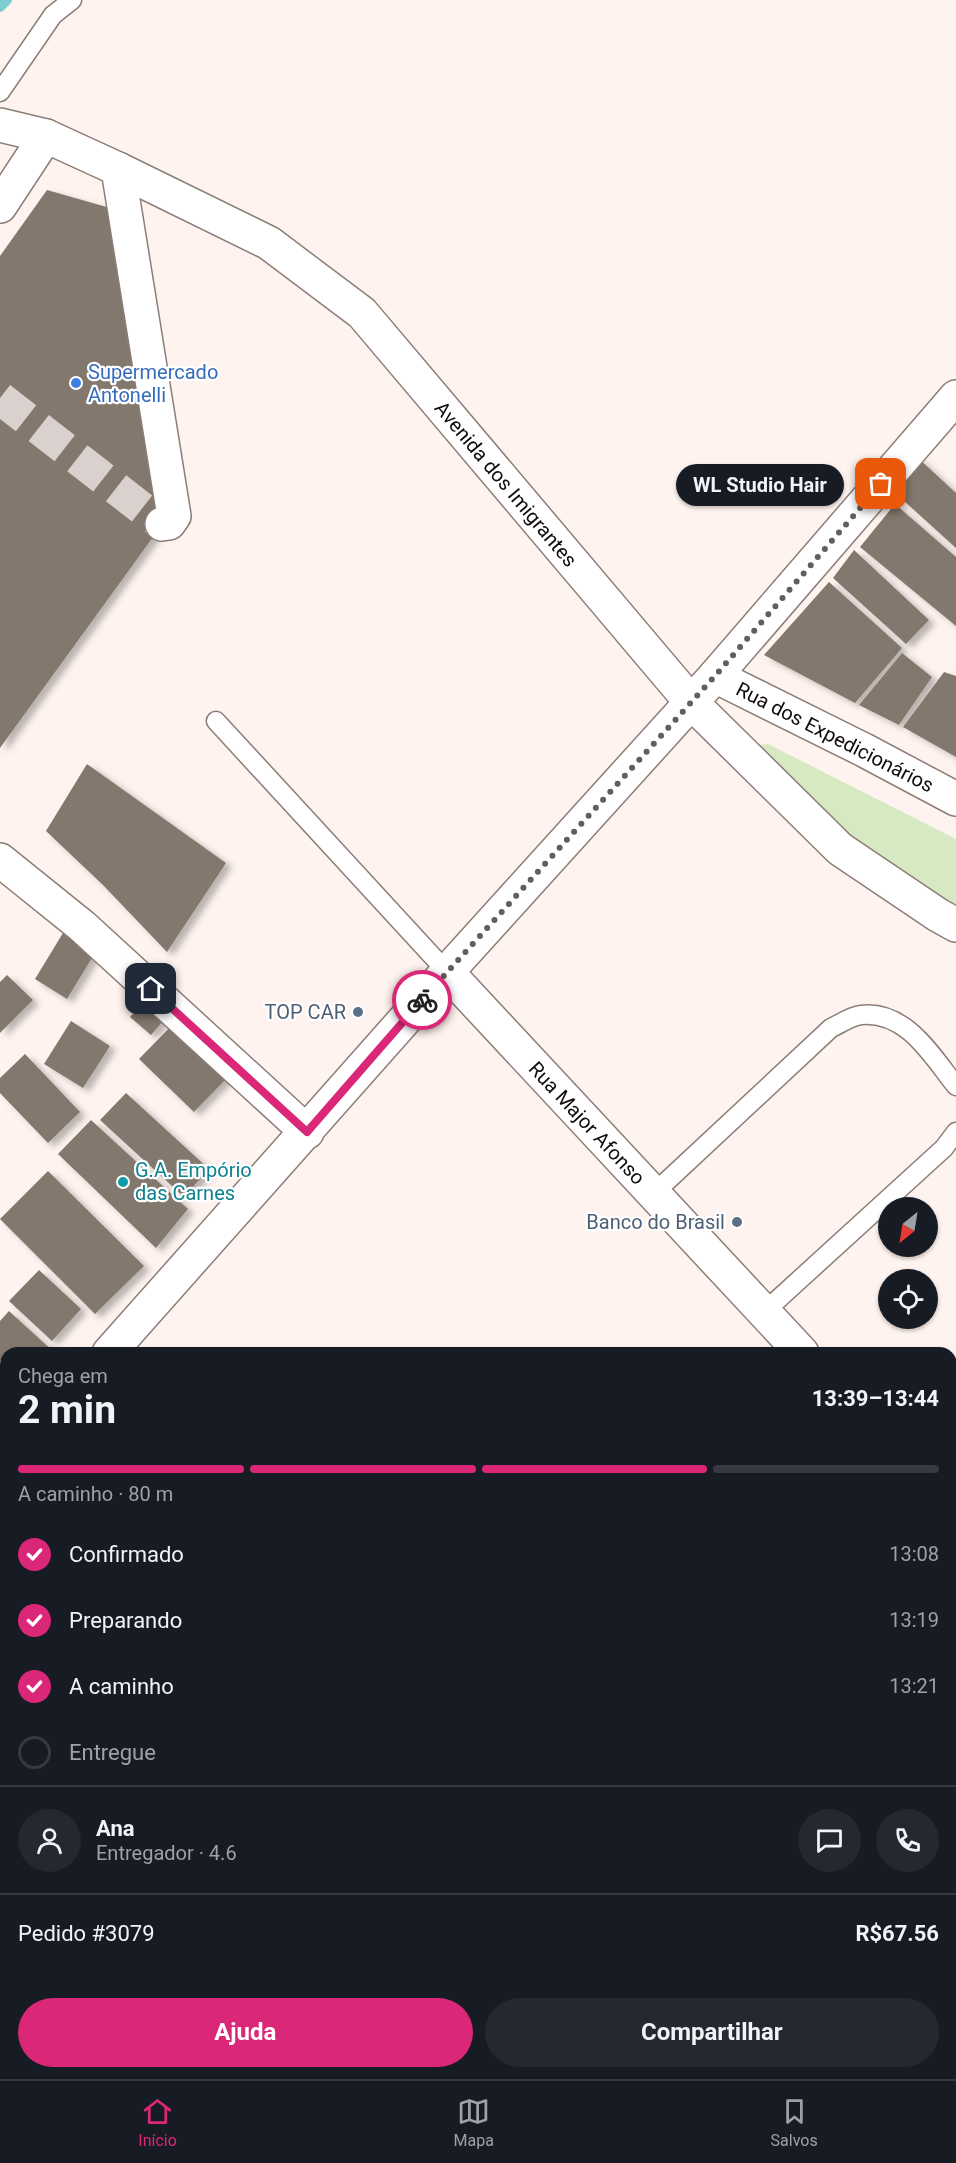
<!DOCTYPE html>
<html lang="pt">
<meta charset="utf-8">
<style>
:root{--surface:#171b24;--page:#242831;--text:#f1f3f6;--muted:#9ea1a6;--line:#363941;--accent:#db2777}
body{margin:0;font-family:Roboto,sans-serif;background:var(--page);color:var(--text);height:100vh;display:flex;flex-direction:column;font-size:22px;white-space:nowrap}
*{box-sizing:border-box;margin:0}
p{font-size:20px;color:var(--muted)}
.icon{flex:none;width:33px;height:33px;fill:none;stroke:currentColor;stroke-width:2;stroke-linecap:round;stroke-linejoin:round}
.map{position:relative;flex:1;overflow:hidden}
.side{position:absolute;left:0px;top:1347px;width:957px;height:732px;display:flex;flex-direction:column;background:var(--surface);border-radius:18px 18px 0 0;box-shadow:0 2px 4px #0004}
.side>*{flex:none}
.needle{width:39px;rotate:210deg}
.tools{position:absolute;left:878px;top:1197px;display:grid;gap:12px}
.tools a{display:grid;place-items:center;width:60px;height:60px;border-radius:50%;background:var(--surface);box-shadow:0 2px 4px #0004;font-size:30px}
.pin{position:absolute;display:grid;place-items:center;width:51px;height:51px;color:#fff;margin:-26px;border-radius:12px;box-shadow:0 3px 9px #0006}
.courier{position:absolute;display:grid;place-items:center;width:60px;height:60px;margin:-30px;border:4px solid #db2777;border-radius:50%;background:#fff;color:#222;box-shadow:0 2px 8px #0007}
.bubble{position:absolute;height:42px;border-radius:21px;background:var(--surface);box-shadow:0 2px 4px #0004;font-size:20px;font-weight:700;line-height:42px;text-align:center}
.overview em{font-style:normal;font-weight:700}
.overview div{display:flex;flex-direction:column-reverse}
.overview{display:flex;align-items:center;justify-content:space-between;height:102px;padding:0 18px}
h1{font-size:39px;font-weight:700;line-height:45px}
.bar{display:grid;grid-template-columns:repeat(4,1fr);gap:9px 6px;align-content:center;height:72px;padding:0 18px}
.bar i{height:8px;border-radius:4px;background:var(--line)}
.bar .selected{background:var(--accent)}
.bar p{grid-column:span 4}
.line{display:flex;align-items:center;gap:15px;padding:0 18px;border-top:2px solid var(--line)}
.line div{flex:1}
.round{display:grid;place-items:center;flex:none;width:63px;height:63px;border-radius:32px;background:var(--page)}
ol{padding:0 18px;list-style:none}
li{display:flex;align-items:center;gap:18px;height:66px}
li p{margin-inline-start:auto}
li .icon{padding:6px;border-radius:50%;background:var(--accent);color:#fff;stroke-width:4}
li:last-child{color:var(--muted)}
li i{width:33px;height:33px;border:3px solid var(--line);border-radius:50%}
.primary-button{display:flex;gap:12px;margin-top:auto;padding:12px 18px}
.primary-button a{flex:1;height:69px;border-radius:36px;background:var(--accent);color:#fff;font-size:24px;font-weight:700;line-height:69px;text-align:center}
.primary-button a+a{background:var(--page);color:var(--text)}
.menu{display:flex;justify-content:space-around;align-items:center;height:84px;border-top:2px solid var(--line);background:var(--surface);font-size:16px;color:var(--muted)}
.menu a{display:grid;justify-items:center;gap:3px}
.menu .selected{color:var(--accent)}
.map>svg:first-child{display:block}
.green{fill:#d7e9c2}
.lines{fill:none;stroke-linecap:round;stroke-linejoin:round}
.stream{stroke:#7ecfd4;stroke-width:10}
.building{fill:#83786d;filter:url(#shadow)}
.minor-tunnel{stroke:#dad0cd;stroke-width:33;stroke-dasharray:33 16;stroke-linecap:butt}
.service-casing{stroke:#8d7d77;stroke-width:21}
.minor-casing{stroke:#8d7d77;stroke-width:36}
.tertiary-casing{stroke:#8d7d77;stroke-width:36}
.service{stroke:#fff;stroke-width:18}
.minor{stroke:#fff;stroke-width:33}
.tertiary{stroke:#fff;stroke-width:33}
.done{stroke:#645d5a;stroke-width:6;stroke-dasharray:0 10.8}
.route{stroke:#db2777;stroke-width:8}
.shop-dot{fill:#3f7fe0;stroke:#fff;stroke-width:2}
.service-dot{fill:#5c6f8a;stroke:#fff;stroke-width:2}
.culture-dot{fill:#0f9aa8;stroke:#fff;stroke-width:2}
.labels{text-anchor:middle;stroke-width:4.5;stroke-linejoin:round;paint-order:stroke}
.shop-label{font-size:20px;fill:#366cbe;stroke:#fff;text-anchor:start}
.street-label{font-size:20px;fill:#110c0a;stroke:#fff}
.service-label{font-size:20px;fill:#4e5e75;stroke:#fff;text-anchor:end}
.culture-label{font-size:20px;fill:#0d838f;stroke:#fff;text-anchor:start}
</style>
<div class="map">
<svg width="956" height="2079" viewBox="0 0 956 2079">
<defs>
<filter id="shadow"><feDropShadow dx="6" dy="4" stdDeviation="3" flood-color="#0004"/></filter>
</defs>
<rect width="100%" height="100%" fill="#fef3ef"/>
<path class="green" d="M 768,744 L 956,839 L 956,934 L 738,747 Z"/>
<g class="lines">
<path class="stream" d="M 0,7 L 7,0"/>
</g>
<path class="building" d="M 47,190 L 124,212 L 172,511 L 0,748 L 0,256 Z
M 917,457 L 956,493 L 956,548 L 892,490 Z
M 895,504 L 956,557 L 956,626 L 860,547 Z
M 854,550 L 929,620 L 906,644 L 833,578 Z
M 829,582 L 902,648 L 855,703 L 764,655 Z
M 902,653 L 932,677 L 899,725 L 859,705 Z
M 944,672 L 956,676 L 956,757 L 903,727 Z
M 87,764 L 226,863 L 167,952 L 103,885 L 46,831 Z
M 63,933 L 95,953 L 67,999 L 35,979 Z
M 7,975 L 33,1000 L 0,1033 L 0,982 Z
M 149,996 L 170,1013 L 151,1035 L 130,1017 Z
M 71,1021 L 110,1046 L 83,1088 L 44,1064 Z
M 174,1023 L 229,1076 L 194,1112 L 139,1059 Z
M 25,1054 L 80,1112 L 48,1143 L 0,1093 L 0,1078 Z
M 126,1093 L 209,1169 L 184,1197 L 100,1120 Z
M 91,1120 L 188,1209 L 156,1248 L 58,1154 Z
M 48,1171 L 144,1266 L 95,1314 L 0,1219 Z
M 39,1270 L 81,1309 L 52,1341 L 9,1301 Z
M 9,1311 L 55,1353 L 6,1353 L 6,1366 L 0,1360 L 0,1321 Z
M 0,1385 L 6,1391 L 6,1407 L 0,1414 Z"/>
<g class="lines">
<path class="minor-tunnel" d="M 0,398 L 162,524"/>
<defs>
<path id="service" d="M 0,92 L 53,15 L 72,0
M 216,721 L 447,972
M 653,1194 L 831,1028 C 840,1024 851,1016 861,1015 C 906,1010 932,1056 956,1086
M 764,1312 L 944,1148 L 956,1132"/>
<path id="minor" d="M 118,169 L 174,516 L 169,523 L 162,524
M 0,206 L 46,136
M 715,676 L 864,750 L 956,799
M 0,860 L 82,926 L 307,1132
M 447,972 L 802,1353
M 951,1513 L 956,1518
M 0,1648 L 6,1653
M 431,2073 L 438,2079"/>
<path id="tertiary" d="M 0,125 L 46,136 L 118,169 L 269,243 L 362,313 L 691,702 L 840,849 L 938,915 L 956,925
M 109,1353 L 447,972 L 715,676 L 956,397
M 0,1475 L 6,1468
M 951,1714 L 956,1708
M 597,2079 L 603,2073"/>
</defs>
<use href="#service" class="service-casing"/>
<use href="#minor" class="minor-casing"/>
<use href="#tertiary" class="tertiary-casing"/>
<use href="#service" class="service"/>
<use href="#minor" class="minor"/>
<use href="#tertiary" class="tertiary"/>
</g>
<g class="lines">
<path class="done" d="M 422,1000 L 715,676 L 881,484"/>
<path class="route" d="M 151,989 L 307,1132 L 422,1000"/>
</g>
<circle class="shop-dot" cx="76" cy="383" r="6"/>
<g class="service-dot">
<circle cx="358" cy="1012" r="6"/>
<circle cx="737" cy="1222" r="6"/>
</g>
<circle class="culture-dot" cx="123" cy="1182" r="6"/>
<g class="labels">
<g class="shop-label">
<text x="88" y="379">Supermercado<tspan x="88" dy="23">Antonelli</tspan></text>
</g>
<g class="street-label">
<text transform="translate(506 484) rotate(50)" y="7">Avenida dos Imigrantes</text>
<text transform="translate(835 737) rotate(27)" y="7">Rua dos Expedicionários</text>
<text transform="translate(587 1123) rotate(47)" y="7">Rua Major Afonso</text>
</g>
<g class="service-label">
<text x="346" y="1019">TOP CAR</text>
<text x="725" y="1229">Banco do Brasil</text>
</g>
<g class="culture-label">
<text x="135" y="1177">G.A. Empório<tspan x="135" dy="23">das Carnes</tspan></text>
</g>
</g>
</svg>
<div class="tools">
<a><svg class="needle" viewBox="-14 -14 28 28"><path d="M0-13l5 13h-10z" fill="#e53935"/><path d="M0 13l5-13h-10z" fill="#9ea1a6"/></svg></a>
<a><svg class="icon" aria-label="locate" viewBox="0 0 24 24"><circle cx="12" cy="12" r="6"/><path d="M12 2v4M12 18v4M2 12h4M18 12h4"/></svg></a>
</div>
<div class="pin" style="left:881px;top:484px;background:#ea580c"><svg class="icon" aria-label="bag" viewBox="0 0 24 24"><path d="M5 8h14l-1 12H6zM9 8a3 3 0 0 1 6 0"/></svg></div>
<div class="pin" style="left:151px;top:989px;background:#1f2937"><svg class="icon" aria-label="home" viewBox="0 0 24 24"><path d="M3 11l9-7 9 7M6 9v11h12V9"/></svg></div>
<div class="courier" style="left:422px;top:1000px"><svg class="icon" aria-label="bike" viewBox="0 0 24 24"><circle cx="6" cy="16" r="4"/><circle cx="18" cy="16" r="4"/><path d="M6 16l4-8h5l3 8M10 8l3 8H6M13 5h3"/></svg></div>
<div class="bubble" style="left:676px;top:464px;width:168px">WL Studio Hair</div>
<section class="side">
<div class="overview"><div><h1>2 min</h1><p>Chega em</p></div><em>13:39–13:44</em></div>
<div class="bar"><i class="selected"></i><i class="selected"></i><i class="selected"></i><i></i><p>A caminho · 80 m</p></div>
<ol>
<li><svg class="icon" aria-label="check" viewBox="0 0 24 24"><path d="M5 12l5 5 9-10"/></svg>Confirmado<p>13:08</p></li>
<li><svg class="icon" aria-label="check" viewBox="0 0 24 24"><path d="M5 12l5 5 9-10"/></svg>Preparando<p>13:19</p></li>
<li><svg class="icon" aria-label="check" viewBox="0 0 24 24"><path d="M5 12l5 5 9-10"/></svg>A caminho<p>13:21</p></li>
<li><i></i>Entregue</li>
</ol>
<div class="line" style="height:108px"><a class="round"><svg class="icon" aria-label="person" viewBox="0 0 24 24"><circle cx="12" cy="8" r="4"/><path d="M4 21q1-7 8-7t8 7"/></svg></a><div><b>Ana</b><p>Entregador · 4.6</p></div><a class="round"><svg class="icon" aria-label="chat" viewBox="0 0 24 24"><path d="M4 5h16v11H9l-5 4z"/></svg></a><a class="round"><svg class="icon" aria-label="phone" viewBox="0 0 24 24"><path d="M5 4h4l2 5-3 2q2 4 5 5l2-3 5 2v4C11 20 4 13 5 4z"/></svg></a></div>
<div class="line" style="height:78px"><div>Pedido #3079</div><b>R$67.56</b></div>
<div class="primary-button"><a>Ajuda</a><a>Compartilhar</a></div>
</section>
</div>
<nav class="menu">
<a class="selected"><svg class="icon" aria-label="home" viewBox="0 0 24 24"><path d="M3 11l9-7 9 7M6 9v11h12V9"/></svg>Início</a>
<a><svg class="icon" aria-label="map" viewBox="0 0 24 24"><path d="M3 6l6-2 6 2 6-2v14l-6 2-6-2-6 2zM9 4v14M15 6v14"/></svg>Mapa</a>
<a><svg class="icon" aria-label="saved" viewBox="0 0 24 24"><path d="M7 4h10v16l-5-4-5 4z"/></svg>Salvos</a>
</nav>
